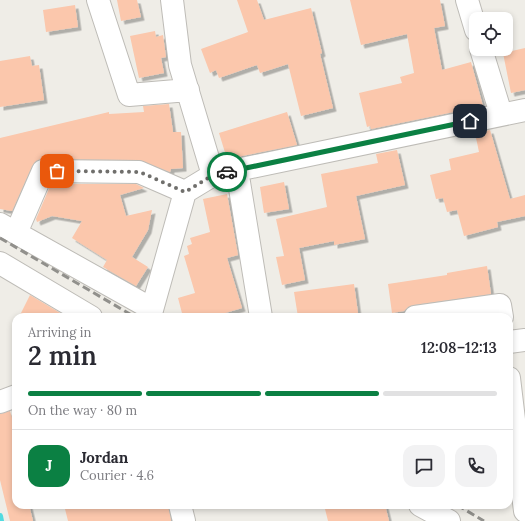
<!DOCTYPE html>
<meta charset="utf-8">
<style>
:root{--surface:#fff;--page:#f2f2f3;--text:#2b2b33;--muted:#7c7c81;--line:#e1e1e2;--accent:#0b8043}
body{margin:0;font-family:Lora,serif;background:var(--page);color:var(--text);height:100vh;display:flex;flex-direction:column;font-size:15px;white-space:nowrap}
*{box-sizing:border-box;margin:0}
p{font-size:13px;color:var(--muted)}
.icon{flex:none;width:22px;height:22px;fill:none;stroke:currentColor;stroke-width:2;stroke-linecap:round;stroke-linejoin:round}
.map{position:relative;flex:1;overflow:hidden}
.panel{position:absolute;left:12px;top:313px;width:501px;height:196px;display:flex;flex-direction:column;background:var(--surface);border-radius:12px;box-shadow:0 2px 6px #0003}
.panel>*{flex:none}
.controls{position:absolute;left:469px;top:12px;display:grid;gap:8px}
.controls a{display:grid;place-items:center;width:44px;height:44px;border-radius:8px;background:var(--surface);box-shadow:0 2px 6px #0003;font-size:20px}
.pin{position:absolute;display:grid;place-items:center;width:34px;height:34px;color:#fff;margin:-17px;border-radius:8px;box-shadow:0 2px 6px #0006}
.courier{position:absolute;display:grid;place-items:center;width:40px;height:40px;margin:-20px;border:3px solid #0b8043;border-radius:50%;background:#fff;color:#222;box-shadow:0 1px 5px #0007}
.summary em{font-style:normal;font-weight:600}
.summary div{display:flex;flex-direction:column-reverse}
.summary{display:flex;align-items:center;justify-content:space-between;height:68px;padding:0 16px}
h1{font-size:26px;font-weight:600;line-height:30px}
.bar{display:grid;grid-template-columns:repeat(4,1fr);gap:6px 4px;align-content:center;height:48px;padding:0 16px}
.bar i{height:5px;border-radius:3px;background:var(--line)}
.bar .current{background:var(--accent)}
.bar p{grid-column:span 4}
.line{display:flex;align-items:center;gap:10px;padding:0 16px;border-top:1px solid var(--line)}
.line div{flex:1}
.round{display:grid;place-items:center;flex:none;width:42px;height:42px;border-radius:12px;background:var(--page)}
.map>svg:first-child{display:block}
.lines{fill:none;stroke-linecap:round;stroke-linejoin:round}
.stream{stroke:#51dbe0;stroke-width:6}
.building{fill:#fbc7ac;filter:url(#shadow)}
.minor-casing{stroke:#bebcb7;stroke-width:24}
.minor{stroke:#fff;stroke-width:22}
.rail{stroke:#91908c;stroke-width:3;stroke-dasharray:8 4;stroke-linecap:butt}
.done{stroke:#706f6c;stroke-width:4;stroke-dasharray:0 7.2}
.route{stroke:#0b8043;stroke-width:5}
</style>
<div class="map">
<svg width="525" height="521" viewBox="0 0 525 521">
<defs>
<filter id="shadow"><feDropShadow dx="3.5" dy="3.5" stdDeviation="0" flood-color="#0004"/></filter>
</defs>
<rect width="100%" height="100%" fill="#efede7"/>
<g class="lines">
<path class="stream" d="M 0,516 L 1,521"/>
</g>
<path class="building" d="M 117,0 L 137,0 L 141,17 L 121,21 Z
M 237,0 L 257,0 L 264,20 L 311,8 L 322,53 L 320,54 L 333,108 L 301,116 L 288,64 L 260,73 L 257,65 L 219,78 L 216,70 L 210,73 L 201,49 L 248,32 Z
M 350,0 L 440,0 L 445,26 L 434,28 L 442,70 L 471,62 L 483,106 L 371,129 L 370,126 L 367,127 L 359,93 L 402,83 L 400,77 L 414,73 L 407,34 L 361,45 Z
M 75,5 L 78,27 L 46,32 L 43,10 Z
M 155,31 L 156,37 L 163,35 L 166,57 L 161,58 L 164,73 L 139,78 L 130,36 Z
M 525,48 L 525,90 L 511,93 L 503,53 Z
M 30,56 L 32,66 L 39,65 L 44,100 L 0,107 L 0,61 Z
M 169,104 L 173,132 L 181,132 L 183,168 L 171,169 L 170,172 L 139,160 L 43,159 L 36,161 L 32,166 L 12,211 L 0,209 L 0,138 L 109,112 L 109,114 L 144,112 L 143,106 Z
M 287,112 L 297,145 L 227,159 L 219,133 Z
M 490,130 L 510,199 L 525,195 L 525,216 L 497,222 L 498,227 L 464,236 L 457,210 L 447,212 L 443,198 L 436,199 L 430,175 L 451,170 L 449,159 L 479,152 L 475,133 Z
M 397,150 L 405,185 L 356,196 L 365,239 L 334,245 L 334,241 L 299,248 L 305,280 L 282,285 L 276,257 L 284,256 L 276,219 L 327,207 L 321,174 L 378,163 L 376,154 Z
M 284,182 L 289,209 L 264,213 L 260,187 Z
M 51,184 L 136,184 L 144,188 L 120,195 L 126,216 L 152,210 L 148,230 L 132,257 L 148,267 L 136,286 L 103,267 L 107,260 L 72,238 L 82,221 L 52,216 L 37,222 L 36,219 Z
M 227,194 L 238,255 L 227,258 L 242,308 L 212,317 L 183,317 L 178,298 L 195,293 L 184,256 L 189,254 L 187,246 L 192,244 L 190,238 L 210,232 L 203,199 Z
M 487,266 L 491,294 L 413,305 L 408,307 L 404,311 L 392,313 L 388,284 L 447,275 L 447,273 Z
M 354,284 L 358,313 L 332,317 L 298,317 L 294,292 Z
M 30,295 L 67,317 L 19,317 Z
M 10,411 L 16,432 L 16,505 L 29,505 L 33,521 L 10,521 L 0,480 L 0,414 Z
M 64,505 L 168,505 L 171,521 L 68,521 Z
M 324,505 L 385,505 L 389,521 L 328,521 Z"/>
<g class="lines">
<defs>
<path id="minor" d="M 98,0 L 129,95 L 188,90
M 172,0 L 180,65 L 213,175
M 467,0 L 476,30
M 481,49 L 501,114
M 237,170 L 261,317
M 0,224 L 152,309
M 16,233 L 43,171 L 139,172 L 185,192
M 0,263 L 91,317
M 150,317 L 185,192 L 213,175 L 525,110
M 415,317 L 500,305 L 502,317
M 509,342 L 525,340
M 509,378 L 525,511
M 0,402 L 16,396
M 180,505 L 184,521
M 420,505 L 449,521"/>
</defs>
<use href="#minor" class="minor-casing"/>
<use href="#minor" class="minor"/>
<path class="rail" d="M 0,238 L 135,317
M 457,505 L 484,521"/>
</g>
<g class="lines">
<path class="done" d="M 57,171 L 140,172 L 185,192 L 213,175 L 227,172"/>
<path class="route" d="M 227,172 L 470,121"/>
</g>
</svg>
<div class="controls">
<a><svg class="icon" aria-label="locate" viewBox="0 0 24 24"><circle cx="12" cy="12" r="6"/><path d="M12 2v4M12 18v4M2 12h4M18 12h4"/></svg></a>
</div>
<div class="pin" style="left:57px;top:171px;background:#ea580c"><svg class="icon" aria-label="bag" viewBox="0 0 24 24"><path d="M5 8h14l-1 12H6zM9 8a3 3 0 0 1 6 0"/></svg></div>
<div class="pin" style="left:470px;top:121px;background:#1f2937"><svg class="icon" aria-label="home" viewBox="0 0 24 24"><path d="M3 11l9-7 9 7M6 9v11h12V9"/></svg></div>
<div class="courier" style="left:227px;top:172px"><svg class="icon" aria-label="car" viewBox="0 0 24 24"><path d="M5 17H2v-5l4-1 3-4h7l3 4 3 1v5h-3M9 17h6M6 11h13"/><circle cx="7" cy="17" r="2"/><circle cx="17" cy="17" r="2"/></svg></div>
<section class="panel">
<div class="summary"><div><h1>2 min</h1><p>Arriving in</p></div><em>12:08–12:13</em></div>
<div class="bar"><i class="current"></i><i class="current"></i><i class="current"></i><i></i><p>On the way · 80 m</p></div>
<div class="line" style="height:72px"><b class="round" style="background:var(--accent);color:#fff">J</b><div><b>Jordan</b><p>Courier · 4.6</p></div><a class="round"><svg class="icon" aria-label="chat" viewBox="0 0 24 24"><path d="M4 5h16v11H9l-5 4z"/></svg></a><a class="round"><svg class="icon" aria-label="phone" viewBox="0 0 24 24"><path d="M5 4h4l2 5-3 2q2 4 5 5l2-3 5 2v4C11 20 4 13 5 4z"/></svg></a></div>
</section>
</div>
